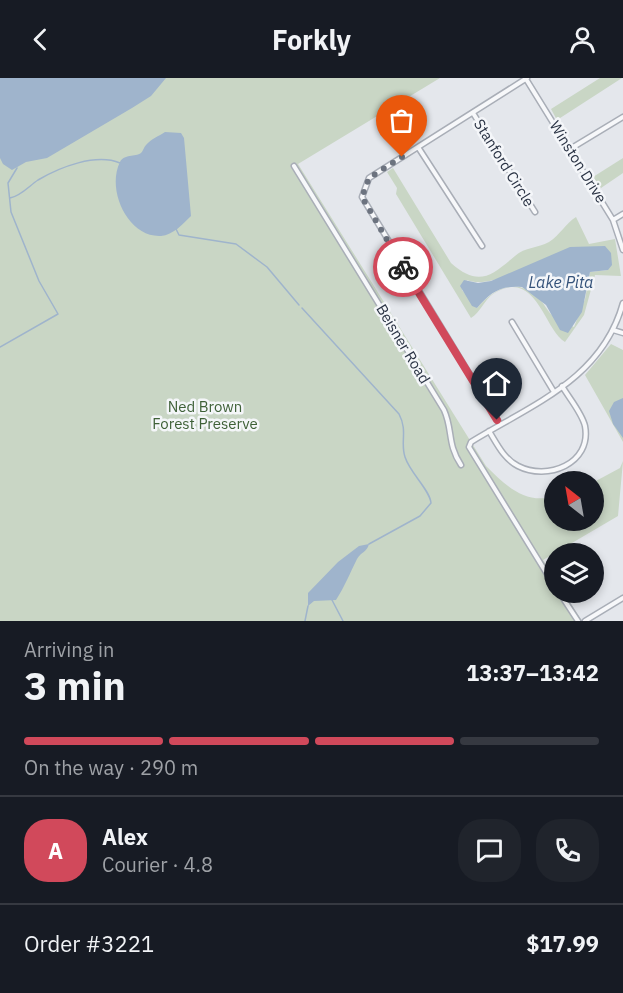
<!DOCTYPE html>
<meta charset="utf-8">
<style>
:root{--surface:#171b24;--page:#20242c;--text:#f1f3f6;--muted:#9ea1a6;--line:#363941;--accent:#d1495b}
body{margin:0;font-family:"IBM Plex Sans",sans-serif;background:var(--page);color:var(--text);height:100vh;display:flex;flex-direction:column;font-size:22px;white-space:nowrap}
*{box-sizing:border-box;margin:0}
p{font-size:20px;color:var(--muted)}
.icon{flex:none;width:33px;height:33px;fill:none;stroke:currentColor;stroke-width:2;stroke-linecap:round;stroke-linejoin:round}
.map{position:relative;height:543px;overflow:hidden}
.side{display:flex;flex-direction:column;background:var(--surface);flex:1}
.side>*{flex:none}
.needle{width:39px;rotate:329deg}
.tools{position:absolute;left:544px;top:393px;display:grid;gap:12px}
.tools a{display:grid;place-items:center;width:60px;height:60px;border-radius:50%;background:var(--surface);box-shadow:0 3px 9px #0003;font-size:30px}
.pin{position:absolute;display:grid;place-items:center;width:51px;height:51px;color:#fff;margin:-62px -26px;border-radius:50% 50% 50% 0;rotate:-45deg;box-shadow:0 0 6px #0007}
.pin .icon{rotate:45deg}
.courier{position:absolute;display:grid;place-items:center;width:60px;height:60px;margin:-30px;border:4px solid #d1495b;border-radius:50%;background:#fff;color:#222;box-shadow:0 2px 8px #0007}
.overview em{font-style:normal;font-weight:800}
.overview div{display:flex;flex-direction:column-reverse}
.overview{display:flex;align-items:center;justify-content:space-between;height:102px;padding:0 24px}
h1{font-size:39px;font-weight:800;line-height:45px}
.bar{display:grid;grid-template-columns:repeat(4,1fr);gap:9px 6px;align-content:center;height:72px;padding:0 24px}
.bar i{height:8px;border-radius:4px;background:var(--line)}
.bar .active{background:var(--accent)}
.bar p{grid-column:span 4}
.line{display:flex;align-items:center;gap:15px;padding:0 24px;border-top:2px solid var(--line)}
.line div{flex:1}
.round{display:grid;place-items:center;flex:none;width:63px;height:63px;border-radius:24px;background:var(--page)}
header{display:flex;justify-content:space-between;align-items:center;height:78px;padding:0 24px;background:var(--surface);font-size:27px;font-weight:800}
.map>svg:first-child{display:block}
.green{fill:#c9d6c5;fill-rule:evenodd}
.water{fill:#9fb4cc}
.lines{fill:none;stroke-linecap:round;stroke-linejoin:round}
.stream{stroke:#9fb4cc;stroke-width:1.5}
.street-casing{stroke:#a9aeb7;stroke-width:7}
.street{stroke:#f7f8fa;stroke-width:4}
.done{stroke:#6c737f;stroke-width:6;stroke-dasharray:0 10.8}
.route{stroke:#d1495b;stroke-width:8}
.labels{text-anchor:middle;stroke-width:5;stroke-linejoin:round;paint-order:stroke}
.street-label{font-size:15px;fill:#2b3445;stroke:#f4f6f9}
.park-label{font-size:15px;fill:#3f6138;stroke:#f4f6f9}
.water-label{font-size:16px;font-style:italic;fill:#34527a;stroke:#f4f6f9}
</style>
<header><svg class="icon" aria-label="back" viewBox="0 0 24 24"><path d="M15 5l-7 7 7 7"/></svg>Forkly<svg class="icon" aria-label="person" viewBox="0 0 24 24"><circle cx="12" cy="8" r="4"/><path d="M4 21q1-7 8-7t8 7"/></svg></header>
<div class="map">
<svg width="623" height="543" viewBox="0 0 623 543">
<rect width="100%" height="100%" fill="#e4e7ec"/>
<path class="green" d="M 0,0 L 440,0 L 298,86 L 486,388 C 506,408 526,427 555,418 L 555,442 L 594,442 L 594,404 L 620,390 L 623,383 L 618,438 L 543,482 L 555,501 L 555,514 L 564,515 L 582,543 L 0,543 Z
M 600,0 L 622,0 L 557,42 L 551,31 Z
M 623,80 L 623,95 L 601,110 L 593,99 Z
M 393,90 L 451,185 C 479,210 492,197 515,178 C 525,169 538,170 549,164 C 560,157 566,145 576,139 L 589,166 L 615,161 L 621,198 L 595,197 L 584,237 L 565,264 C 544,252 536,188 493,216 C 484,222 481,234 471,240 L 396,116 L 397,110 L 387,94 ZM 575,169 L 595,170 L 608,192 L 590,194 L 585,221 L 574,249 C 567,246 559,242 553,238 C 547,233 544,225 538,219 C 516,199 494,210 477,230 L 462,212 L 467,202 C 494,213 547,176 575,169 Z
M 611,266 L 623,272 L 623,364 L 585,297 Z"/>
<path class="water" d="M 0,0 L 166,0 L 151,18 L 132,30 L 47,80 L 26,84 L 12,92 L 3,86 L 0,80 Z
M 165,54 L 181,55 L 184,60 L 191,138 C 183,146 173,157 161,158 C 128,160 106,112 120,84 C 124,76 135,79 141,75 C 143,73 144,69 146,67 C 151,61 159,58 165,54 Z
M 605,168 L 611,175 L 612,187 L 608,192 L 590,194 L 582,234 L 568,255 L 560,252 L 546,227 L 522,209 C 500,207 490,215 477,230 L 472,228 L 460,208 L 464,202 L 478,205 L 491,203 L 570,169 Z
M 623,320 L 623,360 L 613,346 L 609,333 L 614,324 Z
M 369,466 C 367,474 361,474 357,481 C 350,495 345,508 336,522 L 314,523 L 308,528 L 308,515 L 338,484 L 359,468 Z"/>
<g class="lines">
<path class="stream" d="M 10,120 C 21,118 29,108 38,102 C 60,89 96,75 120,85
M 176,151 L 179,157 L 236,166 L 267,189 L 299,227
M 302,230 L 399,336 C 408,353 400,364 405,379 C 410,395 430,412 431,425 L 420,438 L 369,466
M 0,269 L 58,236 L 39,203 L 11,134 L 8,105 L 17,90
M 332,522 L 343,543
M 305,543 L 308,528"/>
<defs>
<path id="street" d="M 526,1 L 613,142 L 623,172
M 473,35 L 535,134
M 418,69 L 482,168
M 570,71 L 623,39
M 294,88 L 444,332 C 453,352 447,366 461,387
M 613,142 L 623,136
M 512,244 L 554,314
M 613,252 L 623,255
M 500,346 L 362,119 L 369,100 L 527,0
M 489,353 C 497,366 504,381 518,388 C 547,403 592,386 585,348 C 582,335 569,320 562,308
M 555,509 L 469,369 L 471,364 C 533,326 602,301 623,225
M 559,514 L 578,543
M 585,543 L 623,520"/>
</defs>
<use href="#street" class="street-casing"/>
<use href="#street" class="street"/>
</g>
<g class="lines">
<path class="done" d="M 402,79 L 369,100 L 362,119 L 403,189"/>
<path class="route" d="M 403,189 L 497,342"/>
</g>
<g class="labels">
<g class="street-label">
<text transform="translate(578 84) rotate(58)" y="5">Winston Drive</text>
<text transform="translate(504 85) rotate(58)" y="5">Stanford Circle</text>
<text transform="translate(403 266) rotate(59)" y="5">Beisner Road</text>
</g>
<g class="park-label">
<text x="205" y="334">Ned Brown<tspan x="205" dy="17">Forest Preserve</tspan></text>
</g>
<g class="water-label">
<text x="561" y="210">Lake Pita</text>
</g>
</g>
</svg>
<div class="tools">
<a><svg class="needle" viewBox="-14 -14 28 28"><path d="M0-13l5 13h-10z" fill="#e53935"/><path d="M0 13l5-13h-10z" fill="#9ea1a6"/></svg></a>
<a><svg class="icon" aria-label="layers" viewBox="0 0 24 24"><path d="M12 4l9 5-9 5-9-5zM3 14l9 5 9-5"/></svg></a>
</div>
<div class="pin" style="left:402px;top:79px;background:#ea580c"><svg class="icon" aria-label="bag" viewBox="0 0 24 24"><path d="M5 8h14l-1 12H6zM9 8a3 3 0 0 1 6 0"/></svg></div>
<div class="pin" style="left:497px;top:342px;background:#1f2937"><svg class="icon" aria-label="home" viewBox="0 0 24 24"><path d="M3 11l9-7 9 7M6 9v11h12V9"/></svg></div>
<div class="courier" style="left:403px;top:189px"><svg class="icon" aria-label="bike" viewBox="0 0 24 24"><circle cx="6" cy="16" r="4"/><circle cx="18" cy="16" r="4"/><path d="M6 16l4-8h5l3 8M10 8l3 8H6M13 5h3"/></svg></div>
</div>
<section class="side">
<div class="overview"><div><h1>3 min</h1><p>Arriving in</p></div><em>13:37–13:42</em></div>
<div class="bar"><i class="active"></i><i class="active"></i><i class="active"></i><i></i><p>On the way · 290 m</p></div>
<div class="line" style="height:108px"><b class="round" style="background:var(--accent);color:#fff">A</b><div><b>Alex</b><p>Courier · 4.8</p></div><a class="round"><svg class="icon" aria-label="chat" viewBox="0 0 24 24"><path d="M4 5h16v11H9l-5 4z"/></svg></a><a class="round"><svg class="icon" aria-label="phone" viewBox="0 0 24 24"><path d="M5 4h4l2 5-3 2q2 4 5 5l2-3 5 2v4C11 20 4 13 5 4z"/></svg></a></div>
<div class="line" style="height:78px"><div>Order #3221</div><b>$17.99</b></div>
</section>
